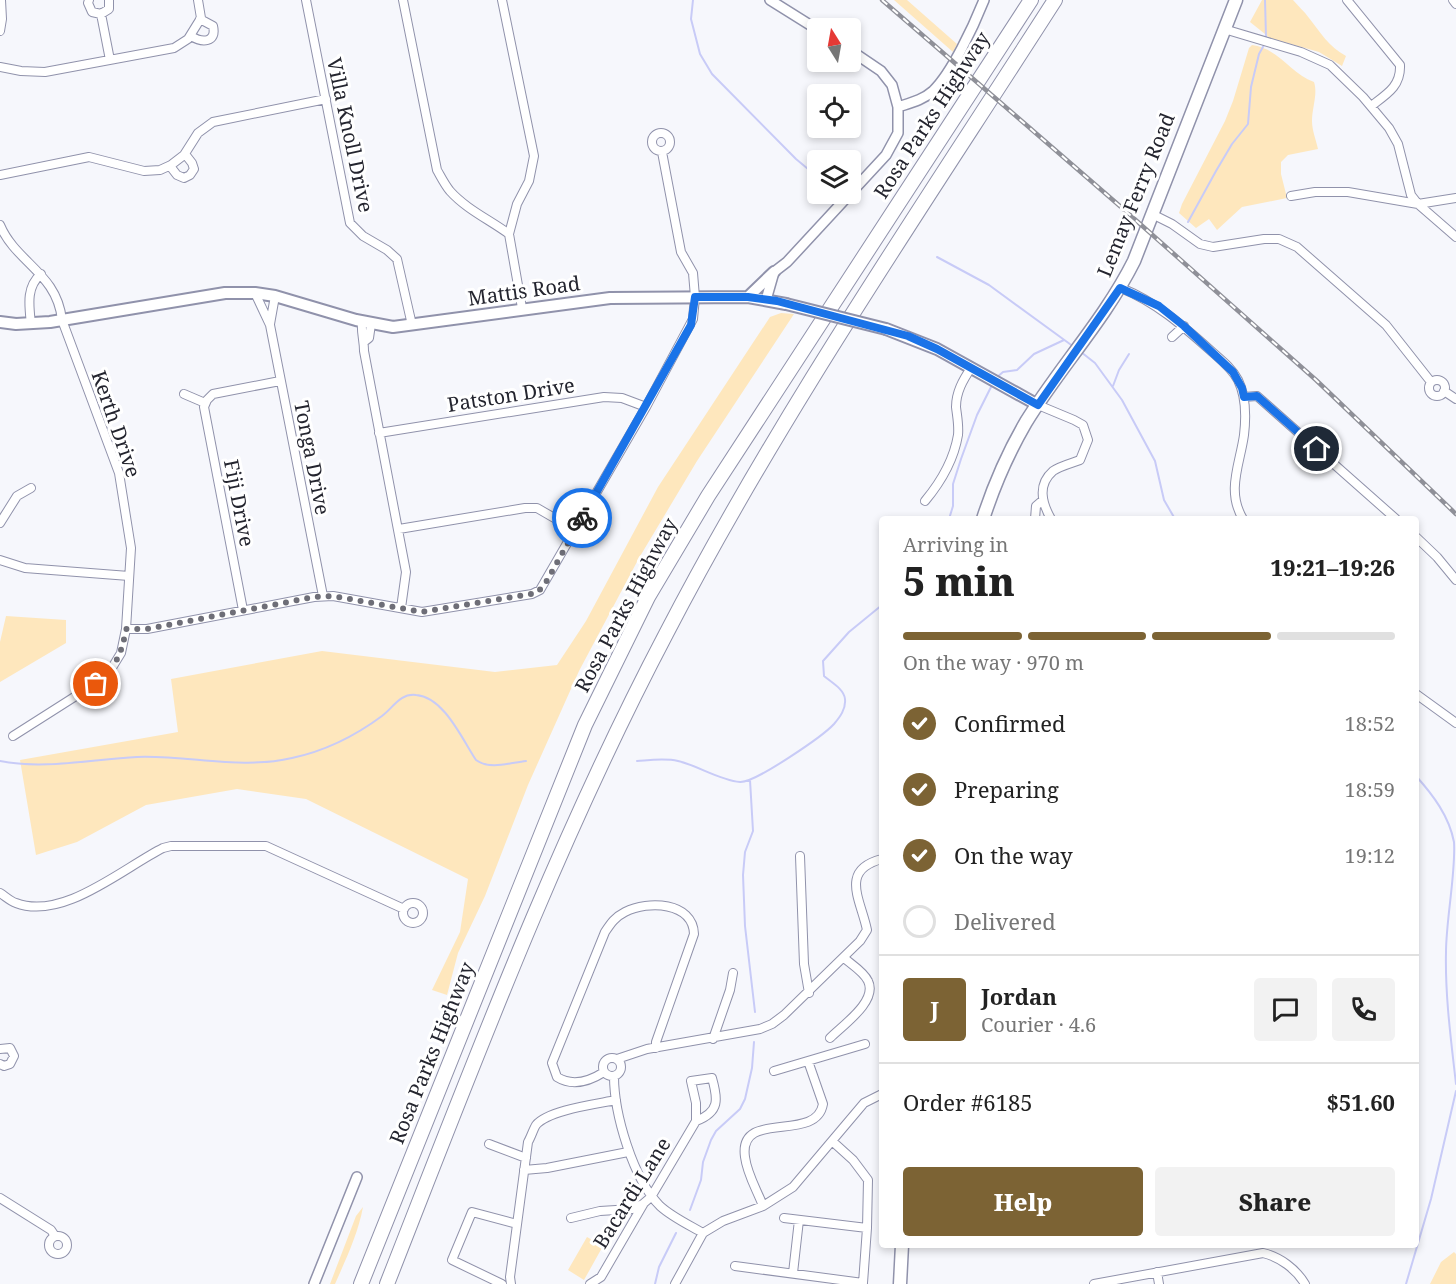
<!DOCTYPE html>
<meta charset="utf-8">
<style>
:root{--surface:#fff;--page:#f2f2f2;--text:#222;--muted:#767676;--line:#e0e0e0;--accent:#7c6334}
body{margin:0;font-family:"Noto Serif",serif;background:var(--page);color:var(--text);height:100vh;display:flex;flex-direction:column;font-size:22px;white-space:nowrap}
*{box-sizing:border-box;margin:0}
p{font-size:20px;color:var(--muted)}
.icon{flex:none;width:33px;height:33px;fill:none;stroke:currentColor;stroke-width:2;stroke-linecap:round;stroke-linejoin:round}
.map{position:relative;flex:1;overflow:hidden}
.sheet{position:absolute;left:879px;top:516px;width:540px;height:732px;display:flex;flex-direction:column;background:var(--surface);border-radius:6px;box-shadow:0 3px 9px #0003}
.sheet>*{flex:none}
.needle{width:39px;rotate:349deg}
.buttons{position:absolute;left:807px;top:18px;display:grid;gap:12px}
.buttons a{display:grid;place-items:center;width:54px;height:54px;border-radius:6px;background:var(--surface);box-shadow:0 3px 9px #0003;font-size:30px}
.pin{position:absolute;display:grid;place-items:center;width:51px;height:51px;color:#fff;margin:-26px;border:3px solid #fff;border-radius:50%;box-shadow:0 2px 6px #0007}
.courier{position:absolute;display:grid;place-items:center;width:60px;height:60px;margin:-30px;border:4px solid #1a73e8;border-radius:50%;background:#fff;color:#222;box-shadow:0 2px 8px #0007}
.overview em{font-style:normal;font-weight:800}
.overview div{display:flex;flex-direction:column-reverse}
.overview{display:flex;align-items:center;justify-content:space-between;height:102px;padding:0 24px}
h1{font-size:39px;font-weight:800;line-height:45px}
.bar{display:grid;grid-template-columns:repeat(4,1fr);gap:9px 6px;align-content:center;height:72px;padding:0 24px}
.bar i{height:8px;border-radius:4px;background:var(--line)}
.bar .active{background:var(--accent)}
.bar p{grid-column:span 4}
.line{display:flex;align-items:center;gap:15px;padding:0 24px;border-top:2px solid var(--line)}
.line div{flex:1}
.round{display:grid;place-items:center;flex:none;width:63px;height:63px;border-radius:6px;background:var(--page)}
ol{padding:0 24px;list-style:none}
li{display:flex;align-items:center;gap:18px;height:66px}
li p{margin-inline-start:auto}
li .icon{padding:6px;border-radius:50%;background:var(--accent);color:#fff;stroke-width:4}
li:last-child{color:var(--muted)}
li i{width:33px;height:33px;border:3px solid var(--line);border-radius:50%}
.cta{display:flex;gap:12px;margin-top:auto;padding:12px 24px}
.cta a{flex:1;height:69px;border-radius:6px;background:var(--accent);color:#fff;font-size:24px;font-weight:800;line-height:69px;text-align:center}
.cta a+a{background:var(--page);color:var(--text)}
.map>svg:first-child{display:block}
.green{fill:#fee7bd}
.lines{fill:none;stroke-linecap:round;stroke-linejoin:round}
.stream{stroke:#c8cbf7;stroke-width:2}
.minor-casing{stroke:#9092ab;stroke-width:10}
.tertiary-casing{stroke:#9092ab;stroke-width:12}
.secondary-casing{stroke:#9092ab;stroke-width:14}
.primary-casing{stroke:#9092ab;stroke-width:15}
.motorway-casing{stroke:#9092ab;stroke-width:16}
.minor{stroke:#fff;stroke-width:8}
.tertiary{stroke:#fff;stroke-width:9}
.secondary{stroke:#fff;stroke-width:10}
.primary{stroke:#fff;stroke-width:12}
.motorway{stroke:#fff;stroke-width:14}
.rail-casing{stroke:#8f9098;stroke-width:4.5}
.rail{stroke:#fff;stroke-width:2;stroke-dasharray:7;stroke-linecap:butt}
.secondary-bridge-casing{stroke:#9092ab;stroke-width:14;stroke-linecap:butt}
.secondary-bridge{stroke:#fff;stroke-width:10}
.done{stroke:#6e6e77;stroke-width:6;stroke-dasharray:0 10.8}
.route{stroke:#1a73e8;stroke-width:8}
.labels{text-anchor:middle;stroke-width:6;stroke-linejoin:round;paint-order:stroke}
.street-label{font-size:20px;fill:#24252f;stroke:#fff}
</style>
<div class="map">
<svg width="1456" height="1284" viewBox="0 0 1456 1284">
<rect width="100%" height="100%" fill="#f6f7fc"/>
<path class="green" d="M 894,0 L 907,0 L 957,44 L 953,52 Z
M 1262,0 L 1293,0 C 1298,6 1304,11 1309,18 C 1320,32 1329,47 1346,56 L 1342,66 L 1319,52 L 1270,38 L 1250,22 Z
M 1252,45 C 1278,48 1290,73 1314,82 C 1318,94 1312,108 1312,121 C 1312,130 1316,140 1318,149 L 1288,155 L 1281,162 L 1281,174 L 1287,198 L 1242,207 L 1217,230 L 1209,219 L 1196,228 L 1179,213 L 1182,204 L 1225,121 L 1233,101 L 1249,48 Z
M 781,313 L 794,314 L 697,461 L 639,558 L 579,671 L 528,785 L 485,896 L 458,953 L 447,995 L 432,990 L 460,932 L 468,879 L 306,799 L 237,789 L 146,805 L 77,842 L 36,855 L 20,760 L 178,732 L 171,679 L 322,651 L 495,672 L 557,665 L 586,621 L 658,487 L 770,317 Z
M 6,616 L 66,620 L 66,643 L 0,682 L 0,642 Z
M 363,1207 C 358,1234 346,1259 335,1284 L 330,1284 L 356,1216 Z
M 587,1237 L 603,1246 L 584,1280 L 568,1270 Z
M 1454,1252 L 1456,1254 L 1456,1284 L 1430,1284 L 1441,1262 Z"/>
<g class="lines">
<path class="stream" d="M 693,0 L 691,19 L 700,54 L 712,74 L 796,159 L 808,169 L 818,174
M 1265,0 L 1266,37
M 1188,222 L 1216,171 L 1232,144 L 1248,124 L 1251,87 L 1259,54 L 1264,45
M 937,257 L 989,285 L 1074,347
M 1081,352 L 1095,363 L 1122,400 L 1155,461 L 1164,500 L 1175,519
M 996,378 L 1003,372 L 1017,370 L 1034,354 L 1064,340
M 1113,386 L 1119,370 L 1129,354
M 949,519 L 953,506 L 953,484 L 961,459 L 977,415 L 993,383
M 0,761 C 44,770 93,759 137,757 C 189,755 241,770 292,758 C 325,751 355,736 382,716 C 393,708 400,693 416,695 C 444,697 462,739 476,760 C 490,770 509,763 526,761
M 637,761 C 651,760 665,758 678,761 C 699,766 719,780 740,782 C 755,783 823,736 834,724 C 840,717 846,709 845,699 C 844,689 831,682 824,676 L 823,661 L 849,632 L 882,605
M 1416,776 C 1433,795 1449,816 1454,842 C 1456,872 1446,920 1446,952 C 1445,996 1451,1040 1456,1084
M 750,780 L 753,831 L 745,852 L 743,875 L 745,926 L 755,1012
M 690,1210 L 701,1180 L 703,1162 L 711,1140 L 716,1131 L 740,1109 L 745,1099 L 752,1068 L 754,1042
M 655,1284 L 659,1267 L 676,1233
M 1406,1284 L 1431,1199 L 1456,1091"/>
<defs>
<path id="minor" d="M 89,0 L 88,3 L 92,12 L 101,14 L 109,9 L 109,0
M 306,0 L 350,223 L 363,236 L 387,250 L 397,259 L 412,325
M 403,0 L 437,170 C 441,177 445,185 450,191 C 466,209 490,220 509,234
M 502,0 L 534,156 L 529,181 L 517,204 L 509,234 L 522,308
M 1347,0 L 1400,65 C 1401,86 1387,94 1371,106
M 1453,0 L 1456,4
M 101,14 L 110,60
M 1224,29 L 1301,52 L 1330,65 L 1363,97 L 1389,128 L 1398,144 L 1411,195 L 1418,204 L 1456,237
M 0,31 L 2,19 L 1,0
M 191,36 C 202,43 217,43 213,26 L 200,19
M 0,67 L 21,71 L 45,72 L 174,48 L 188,39 L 201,18 L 198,0
M652 142a9 9 0 1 1 18 0a9 9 0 1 1-18 0Z
M 170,166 L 177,175 L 184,178 L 190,175 L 194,169 L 192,163 L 185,154
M 0,175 L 89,157 L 144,171 L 160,170 L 171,165 L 184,155 L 198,133 L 213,122 L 326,99
M 1291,196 L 1315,192 L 1348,192 L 1418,204 L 1456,198
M 1152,214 L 1172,224 L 1200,244 L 1213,247 L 1264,239 L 1279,239 L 1297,247 L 1386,325 L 1431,382
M 0,225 C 16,263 57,273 62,320 L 119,473 L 131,548 L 126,629 L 121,653 L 110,671 L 101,680 L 13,736
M 1121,288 C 1156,302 1182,325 1210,350 C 1220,359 1232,368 1238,380 C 1246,396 1246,418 1244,435 C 1240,464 1226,491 1243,519
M 255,293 L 270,325 L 323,596
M 362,322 C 361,333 364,340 364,351 L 406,572 L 401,608
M 31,324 C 29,305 26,287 41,274
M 270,324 L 275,296
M 1172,337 L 1184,326
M 364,342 L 369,338 L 371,324
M1429 388a8 8 0 1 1 16 0a8 8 0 1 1-16 0Z
M 1444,391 L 1456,399
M 184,394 L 205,403
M 1244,397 L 1257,396 L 1396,519
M 1038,405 L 1074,420 L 1083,425 L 1088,440 L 1080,460 C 1072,463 1060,466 1053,471 C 1037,485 1042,503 1051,519
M 379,433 L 604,397 L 622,398 L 646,407
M 925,501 C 940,483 954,459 958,435 C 959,425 957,416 956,407 C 956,392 963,380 971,368
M 1035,519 L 1036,506 L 1043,500
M 0,523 L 17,496 L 31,488
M 399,529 L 525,508 L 537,508 L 575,530
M 1416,537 L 1437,557 L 1456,580
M 0,560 L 25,568 L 129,576
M 243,610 L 204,407 L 207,400 L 213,394 L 280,381
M 126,629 L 147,629 L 314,597 L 333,596 L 422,612 L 532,594 L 540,590 L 646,407 L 693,319 L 695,297 L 693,273 L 681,252 L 662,152
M 1416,694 L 1456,723
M 800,856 L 804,964 L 809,993
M 0,893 C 5,896 10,901 16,903 C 63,921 123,868 163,848 L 171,846 L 266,846 L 404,909
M403 913a10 10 0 1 1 20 0a10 10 0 1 1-20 0Z
M 830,1038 C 843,1025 878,1001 868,981 C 864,972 851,964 844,958
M 713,1039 L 730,990 L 733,973
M 0,1049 L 10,1048 L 14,1056 L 10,1064 L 4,1066 L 0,1064
M603 1067a9 9 0 1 1 18 0a9 9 0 1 1-18 0Z
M 617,1059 L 647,1049 L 760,1029 L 772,1024 L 784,1015 L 860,941 L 867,930 C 861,900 839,870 882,859
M 774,1071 L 865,1044
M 604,1072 C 590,1081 573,1087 557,1077 L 552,1063 L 605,932 C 611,923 615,917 625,912 C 648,900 693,902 694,934 L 656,1042 L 656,1048
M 614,1076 C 614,1114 633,1179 660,1206 C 672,1217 689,1225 703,1233
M 489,1144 L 526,1158
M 524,1170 L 547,1168 L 628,1152
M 0,1198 L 51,1230 L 55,1236
M 763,1206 C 757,1190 747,1174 745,1157 C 738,1108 816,1144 823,1104 L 808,1061
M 571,1218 L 600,1211 L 632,1209 L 643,1204
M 784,1218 L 867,1228
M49 1245a9 9 0 1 1 18 0a9 9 0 1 1-18 0Z
M 735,1266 L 863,1283 L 867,1228 L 868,1180 L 853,1160 L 832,1141
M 1157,1272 L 1159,1284
M 793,1273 L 799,1220
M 502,1284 L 452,1260 L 472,1212 L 517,1224
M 511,1284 L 510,1277 L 528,1142 C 531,1137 533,1130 536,1125 C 548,1110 597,1104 616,1100
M 590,1284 L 601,1277 L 644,1203 L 651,1197 L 696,1121 L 696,1103 L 691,1081 L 712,1078 C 718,1099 720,1112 696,1121
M 675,1284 L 703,1233 L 723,1221 L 763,1206 L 793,1187 L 864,1103 L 882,1094
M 1094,1284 L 1263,1253 C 1280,1257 1296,1269 1305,1284"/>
<path id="tertiary" d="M 770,0 L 818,30
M 898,107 C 910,103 923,100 933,91 C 952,73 974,25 984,0
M 766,300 L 774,272 L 787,262 L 886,155 L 898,133 L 898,107 L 892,85 L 881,71 L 850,50
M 314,1284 L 357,1177"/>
<path id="secondary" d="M 748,297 L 774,272
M 0,322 L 16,324 L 50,322 L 225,293 L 255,293 L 275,296 L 356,320 L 393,327 L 610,298 L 748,297 L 786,304
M 886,329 L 937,349 L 1038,405"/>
<path id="primary" d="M 983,519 C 994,485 1008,453 1026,422 C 1060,367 1105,319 1134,261 L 1236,0
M 900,1284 L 902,1245"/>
<path id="motorway" d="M 361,1284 L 585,725 L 648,597 L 708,496 L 1031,0
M 387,1284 C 473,1065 556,843 666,634 C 780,414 921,209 1055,0"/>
</defs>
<use href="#minor" class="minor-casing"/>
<use href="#tertiary" class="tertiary-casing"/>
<use href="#secondary" class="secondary-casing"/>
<use href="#primary" class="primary-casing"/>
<use href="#motorway" class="motorway-casing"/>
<use href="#minor" class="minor"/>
<use href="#tertiary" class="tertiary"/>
<use href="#secondary" class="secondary"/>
<use href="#primary" class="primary"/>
<use href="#motorway" class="motorway"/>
<defs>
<path id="rail" d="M 882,0 L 1121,207 L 1316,380 L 1456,514"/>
</defs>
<use href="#rail" class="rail-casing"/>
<use href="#rail" class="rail"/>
<defs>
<path id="secondary-bridge" d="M 786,304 L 886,329"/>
</defs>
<use href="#secondary-bridge" class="secondary-bridge-casing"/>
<use href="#secondary-bridge" class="secondary-bridge"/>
</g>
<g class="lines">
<path class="done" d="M 96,684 C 115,669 122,653 126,629 L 147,629 L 314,597 L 333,596 L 422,612 L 537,593 L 545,584 L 582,518"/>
<path class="route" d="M 582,518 L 691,325 L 695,297 L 748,297 L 777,301 L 908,336 L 937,349 L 1038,405 L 1120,288 L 1159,306 L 1184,326 L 1233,372 L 1242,388 L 1244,397 L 1257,396 L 1317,449"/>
</g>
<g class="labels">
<g class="street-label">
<text transform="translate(932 115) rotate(-57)" y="7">Rosa Parks Highway</text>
<text transform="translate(350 135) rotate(78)" y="7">Villa Knoll Drive</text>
<text transform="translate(1136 195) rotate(-68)" y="7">Lemay Ferry Road</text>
<text transform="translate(524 291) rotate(-8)" y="7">Mattis Road</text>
<text transform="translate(511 395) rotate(-9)" y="7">Patston Drive</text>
<text transform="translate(116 424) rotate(71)" y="7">Kerth Drive</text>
<text transform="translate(312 458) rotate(79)" y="7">Tonga Drive</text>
<text transform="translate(239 503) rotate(79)" y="7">Fiji Drive</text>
<text transform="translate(626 605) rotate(-62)" y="7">Rosa Parks Highway</text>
<text transform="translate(432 1053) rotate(-68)" y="7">Rosa Parks Highway</text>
<text transform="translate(632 1193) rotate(-58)" y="7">Bacardi Lane</text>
</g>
</g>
</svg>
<div class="buttons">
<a><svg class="needle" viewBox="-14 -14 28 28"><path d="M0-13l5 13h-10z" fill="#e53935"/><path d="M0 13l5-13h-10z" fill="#767676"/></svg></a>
<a><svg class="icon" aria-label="locate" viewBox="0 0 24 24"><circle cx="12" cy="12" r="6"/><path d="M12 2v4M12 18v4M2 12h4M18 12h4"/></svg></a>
<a><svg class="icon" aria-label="layers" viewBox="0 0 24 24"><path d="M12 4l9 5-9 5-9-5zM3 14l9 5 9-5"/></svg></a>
</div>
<div class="pin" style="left:96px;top:684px;background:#ea580c"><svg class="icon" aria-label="bag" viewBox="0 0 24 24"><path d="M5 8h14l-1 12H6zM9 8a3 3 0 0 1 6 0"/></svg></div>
<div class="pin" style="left:1317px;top:449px;background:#1f2937"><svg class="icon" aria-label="home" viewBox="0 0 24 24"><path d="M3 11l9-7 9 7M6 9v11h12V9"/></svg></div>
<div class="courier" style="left:582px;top:518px"><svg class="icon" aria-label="bike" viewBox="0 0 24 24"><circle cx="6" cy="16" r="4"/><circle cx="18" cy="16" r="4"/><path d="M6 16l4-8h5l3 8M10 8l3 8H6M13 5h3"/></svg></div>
<section class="sheet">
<div class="overview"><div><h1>5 min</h1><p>Arriving in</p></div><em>19:21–19:26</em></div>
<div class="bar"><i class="active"></i><i class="active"></i><i class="active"></i><i></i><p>On the way · 970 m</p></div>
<ol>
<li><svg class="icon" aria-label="check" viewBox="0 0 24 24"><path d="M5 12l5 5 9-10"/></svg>Confirmed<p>18:52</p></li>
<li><svg class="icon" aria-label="check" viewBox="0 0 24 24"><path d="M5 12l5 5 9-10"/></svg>Preparing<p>18:59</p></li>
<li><svg class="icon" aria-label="check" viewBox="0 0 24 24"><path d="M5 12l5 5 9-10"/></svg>On the way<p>19:12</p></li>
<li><i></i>Delivered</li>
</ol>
<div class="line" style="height:108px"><b class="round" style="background:var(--accent);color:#fff">J</b><div><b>Jordan</b><p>Courier · 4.6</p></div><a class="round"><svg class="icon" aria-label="chat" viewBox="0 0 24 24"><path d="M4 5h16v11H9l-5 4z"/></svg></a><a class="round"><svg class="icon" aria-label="phone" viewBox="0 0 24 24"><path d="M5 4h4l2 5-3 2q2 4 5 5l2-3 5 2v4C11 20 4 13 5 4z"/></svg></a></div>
<div class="line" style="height:78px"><div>Order #6185</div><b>$51.60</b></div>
<div class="cta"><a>Help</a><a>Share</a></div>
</section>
</div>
